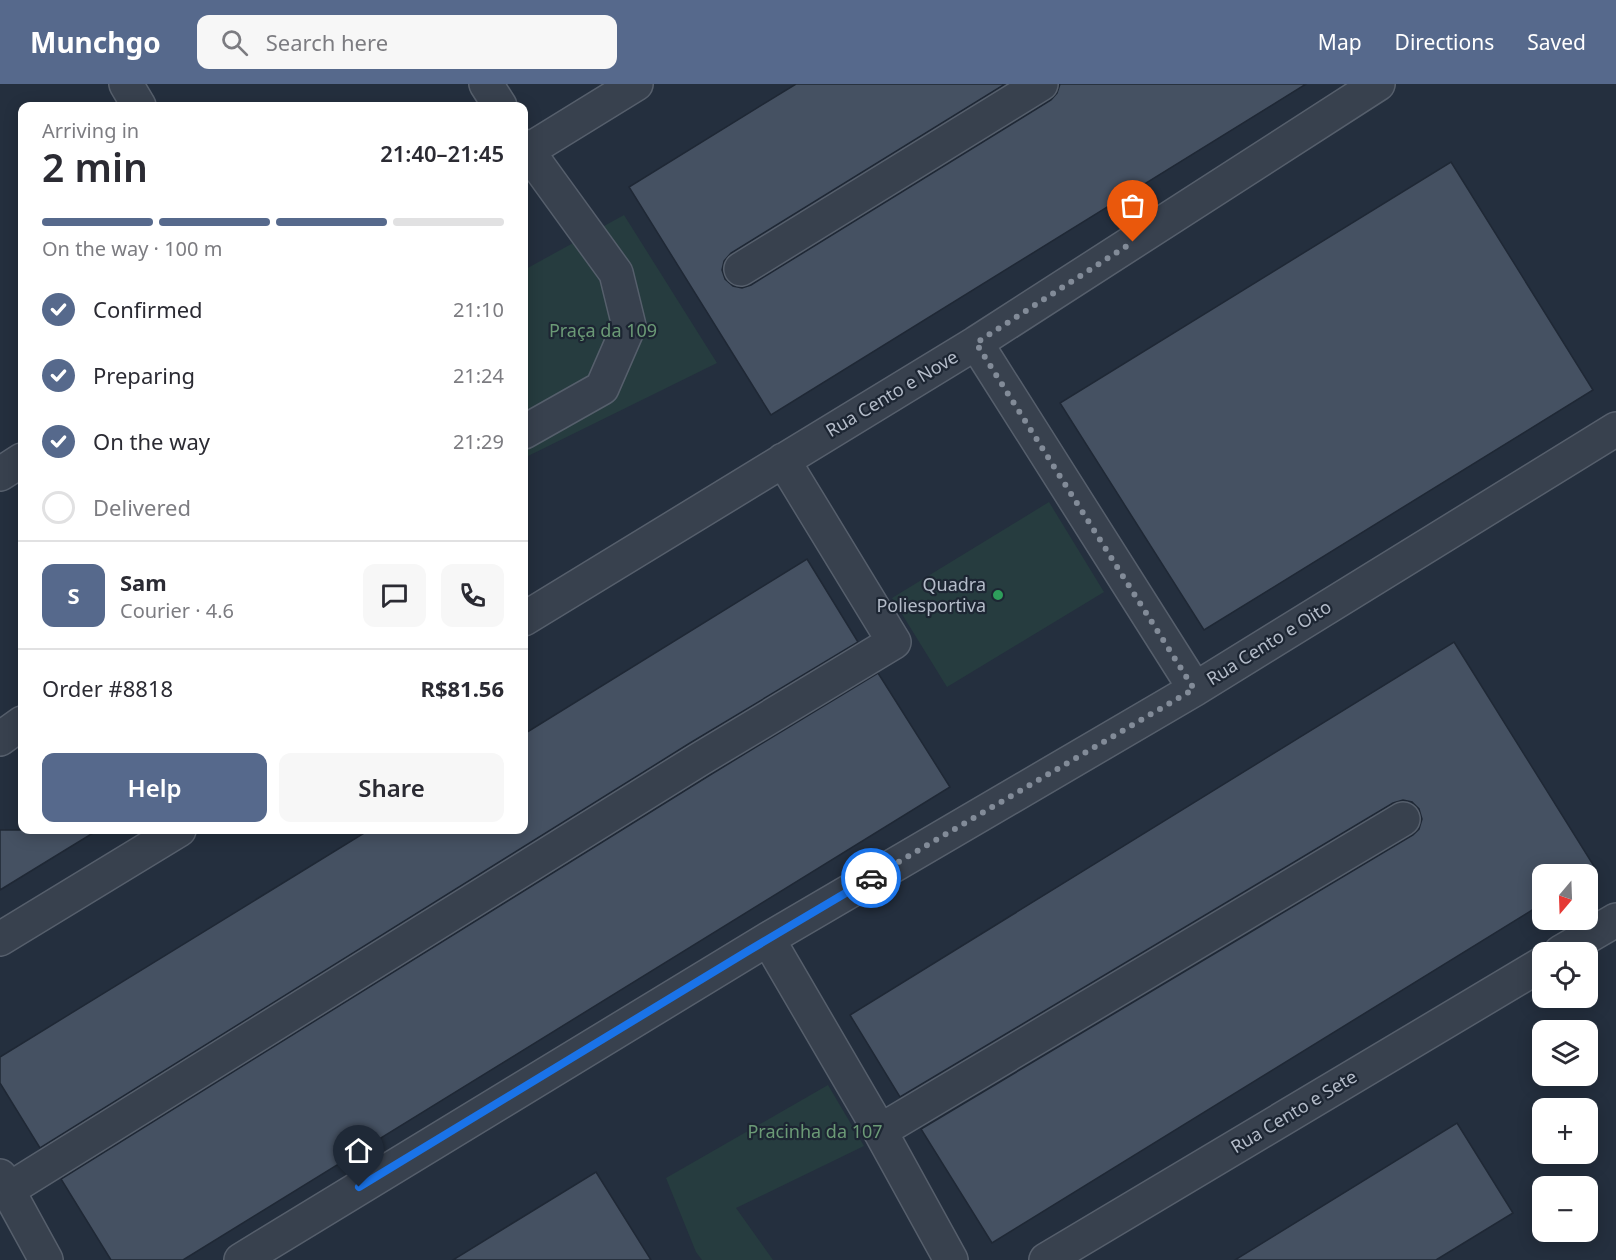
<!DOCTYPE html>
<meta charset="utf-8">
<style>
:root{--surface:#fff;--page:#f7f7f7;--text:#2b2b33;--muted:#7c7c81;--line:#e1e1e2;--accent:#56698c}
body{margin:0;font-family:"Noto Sans",sans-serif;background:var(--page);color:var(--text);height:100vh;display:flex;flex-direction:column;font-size:22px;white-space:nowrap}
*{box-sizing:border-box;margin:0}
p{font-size:20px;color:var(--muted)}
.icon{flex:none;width:33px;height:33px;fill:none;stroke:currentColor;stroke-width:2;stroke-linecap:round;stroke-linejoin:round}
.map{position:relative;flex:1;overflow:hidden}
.side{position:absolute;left:18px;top:18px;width:510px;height:732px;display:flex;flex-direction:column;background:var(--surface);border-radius:12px;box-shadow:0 3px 15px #0003}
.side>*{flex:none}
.needle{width:39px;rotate:199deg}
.fabs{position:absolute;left:1532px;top:780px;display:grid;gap:12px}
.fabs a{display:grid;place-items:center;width:66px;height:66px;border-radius:12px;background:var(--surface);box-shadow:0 3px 15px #0003;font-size:30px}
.pin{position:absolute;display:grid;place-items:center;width:51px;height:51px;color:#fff;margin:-62px -26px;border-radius:50% 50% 50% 0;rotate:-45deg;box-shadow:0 0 6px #0007}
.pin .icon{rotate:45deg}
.courier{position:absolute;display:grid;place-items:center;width:60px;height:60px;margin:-30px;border:4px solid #1a73e8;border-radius:50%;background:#fff;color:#222;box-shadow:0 2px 8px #0007}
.summary em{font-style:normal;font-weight:600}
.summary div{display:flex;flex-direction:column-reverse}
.summary{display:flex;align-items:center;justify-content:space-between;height:102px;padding:0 24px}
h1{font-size:39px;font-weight:600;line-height:45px}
.bar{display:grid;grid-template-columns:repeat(4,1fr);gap:9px 6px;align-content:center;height:72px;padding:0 24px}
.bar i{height:8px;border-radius:4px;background:var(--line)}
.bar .current{background:var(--accent)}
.bar p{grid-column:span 4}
.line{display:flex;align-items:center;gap:15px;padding:0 24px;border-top:2px solid var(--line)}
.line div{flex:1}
.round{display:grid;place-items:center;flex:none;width:63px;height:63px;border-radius:12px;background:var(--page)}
ol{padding:0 24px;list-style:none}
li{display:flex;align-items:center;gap:18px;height:66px}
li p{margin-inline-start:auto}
li .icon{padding:6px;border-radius:50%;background:var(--accent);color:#fff;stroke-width:4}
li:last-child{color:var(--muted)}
li i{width:33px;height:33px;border:3px solid var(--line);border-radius:50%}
.cta{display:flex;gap:12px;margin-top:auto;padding:12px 24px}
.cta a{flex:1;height:69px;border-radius:12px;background:var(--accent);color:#fff;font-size:24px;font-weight:600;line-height:69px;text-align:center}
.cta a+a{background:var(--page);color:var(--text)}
header{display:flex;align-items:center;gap:36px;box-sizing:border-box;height:84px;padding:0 30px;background:var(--accent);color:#fff}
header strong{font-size:28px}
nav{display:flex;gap:33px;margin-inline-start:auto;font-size:21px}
.search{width:420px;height:54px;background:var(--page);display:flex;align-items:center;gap:15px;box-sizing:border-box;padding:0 21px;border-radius:12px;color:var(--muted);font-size:22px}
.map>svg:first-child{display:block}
.green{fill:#263c3f}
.building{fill:#455162;stroke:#1f2835;stroke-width:1.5}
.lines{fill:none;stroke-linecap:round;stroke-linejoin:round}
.street-casing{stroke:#565f6c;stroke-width:36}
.street{stroke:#38414e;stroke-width:33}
.done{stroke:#828b98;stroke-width:6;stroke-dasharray:0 10.8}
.route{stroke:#1a73e8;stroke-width:8}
.leisure-dot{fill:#2e9e5b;stroke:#1d2633;stroke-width:2}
.labels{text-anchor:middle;stroke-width:4.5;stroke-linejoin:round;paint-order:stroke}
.park-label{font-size:18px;fill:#6b9a76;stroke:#1d2633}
.street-label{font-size:18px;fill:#b4bcc9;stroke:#1d2633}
.poi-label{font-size:18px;fill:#b4bcc9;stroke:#1d2633;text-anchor:end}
</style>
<header>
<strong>Munchgo</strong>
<div class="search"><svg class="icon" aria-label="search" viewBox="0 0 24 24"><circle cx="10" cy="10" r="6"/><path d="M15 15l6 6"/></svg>Search here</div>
<nav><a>Map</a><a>Directions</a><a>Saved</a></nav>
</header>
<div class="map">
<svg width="1616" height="1176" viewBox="0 0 1616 1176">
<rect width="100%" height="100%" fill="#242f3e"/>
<path class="green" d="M 624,131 L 717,279 L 524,374 L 524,186 Z
M 1049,418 L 1104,508 L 947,603 L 892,514 Z
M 828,1001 L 864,1062 L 736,1124 L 773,1176 L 702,1176 L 696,1168 L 666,1094 Z"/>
<path class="building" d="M 796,0 L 1005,0 L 731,169 L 724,177 L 722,186 L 725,195 L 733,202 L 742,204 L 751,201 L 1051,16 L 1057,9 L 1060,0 L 1306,0 L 771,331 L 629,103 Z
M 1451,78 L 1593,306 L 1204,546 L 1060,319 Z
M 807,475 L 858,558 L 690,659 L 40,1064 L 0,999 L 0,973 L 369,746 L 524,746 L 524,650 Z
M 1454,558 L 1597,787 L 1587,793 L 1587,790 L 1542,790 L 1542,820 L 992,1159 L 921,1045 L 1413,751 L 1419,745 L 1422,735 L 1419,725 L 1412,718 L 1403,716 L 1393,719 L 900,1013 L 850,931 Z
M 878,589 L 950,703 L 183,1176 L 111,1176 L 61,1095 L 710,691 Z
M 0,746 L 98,746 L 0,806 Z
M 1457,1039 L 1513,1129 L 1436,1176 L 1235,1176 Z
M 596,1088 L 651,1176 L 453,1176 L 508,1142 Z"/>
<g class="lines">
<defs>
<path id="street" d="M 126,0 L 139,22
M 486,0 L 500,22
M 524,62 L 616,189 L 629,242 L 602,304 L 524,348
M 524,69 L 636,0
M 741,185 L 1041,0
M 976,259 L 1195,605
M 0,390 L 22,376
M 524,535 L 976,259 L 1378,0
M 0,655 L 22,639
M 0,855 L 179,746
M 768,855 L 880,1047 L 951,1176
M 1561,868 L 1616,836
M 880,1047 L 1403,735
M 0,1092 L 46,1176
M 8,1106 L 700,675 L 894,558 L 783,376
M 241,1176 L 768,855 L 1195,605 L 1616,345
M 1046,1176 L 1542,880"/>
</defs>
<use href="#street" class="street-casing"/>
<use href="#street" class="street"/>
</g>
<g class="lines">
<path class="done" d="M 871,794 L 1194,605 L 976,259 L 1133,158"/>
<path class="route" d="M 359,1103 L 748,867 L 871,794"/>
</g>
<circle class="leisure-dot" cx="998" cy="511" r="6"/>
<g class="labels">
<g class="park-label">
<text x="603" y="253">Praça da 109</text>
<text x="815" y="1054">Pracinha da 107</text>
</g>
<g class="street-label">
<text transform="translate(892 310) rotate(-31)" y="6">Rua Cento e Nove</text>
<text transform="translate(1269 559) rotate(-32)" y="6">Rua Cento e Oito</text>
<text transform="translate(1294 1028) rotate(-31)" y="6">Rua Cento e Sete</text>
</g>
<g class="poi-label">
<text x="986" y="507">Quadra<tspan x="986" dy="21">Poliesportiva</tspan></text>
</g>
</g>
</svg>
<div class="fabs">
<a><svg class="needle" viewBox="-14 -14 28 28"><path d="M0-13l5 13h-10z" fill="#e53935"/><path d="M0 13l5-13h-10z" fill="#7c7c81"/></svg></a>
<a><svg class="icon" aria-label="locate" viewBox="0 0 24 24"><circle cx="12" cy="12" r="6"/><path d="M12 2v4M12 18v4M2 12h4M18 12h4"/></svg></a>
<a><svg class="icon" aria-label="layers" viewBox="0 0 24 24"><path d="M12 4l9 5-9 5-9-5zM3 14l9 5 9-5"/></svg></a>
<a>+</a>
<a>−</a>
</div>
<div class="pin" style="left:1133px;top:158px;background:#ea580c"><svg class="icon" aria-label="bag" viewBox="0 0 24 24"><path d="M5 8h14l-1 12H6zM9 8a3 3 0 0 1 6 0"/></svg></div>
<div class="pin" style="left:359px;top:1103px;background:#1f2937"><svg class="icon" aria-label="home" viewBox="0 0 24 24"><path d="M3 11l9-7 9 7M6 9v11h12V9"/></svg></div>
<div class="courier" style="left:871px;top:794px"><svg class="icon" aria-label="car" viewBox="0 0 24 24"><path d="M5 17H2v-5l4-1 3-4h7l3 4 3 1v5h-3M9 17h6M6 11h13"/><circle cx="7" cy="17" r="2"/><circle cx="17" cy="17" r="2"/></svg></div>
<section class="side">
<div class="summary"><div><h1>2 min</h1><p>Arriving in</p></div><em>21:40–21:45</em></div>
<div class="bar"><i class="current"></i><i class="current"></i><i class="current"></i><i></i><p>On the way · 100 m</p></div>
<ol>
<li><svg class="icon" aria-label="check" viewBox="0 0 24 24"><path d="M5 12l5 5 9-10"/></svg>Confirmed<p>21:10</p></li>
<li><svg class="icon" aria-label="check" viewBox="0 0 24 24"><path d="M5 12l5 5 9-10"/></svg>Preparing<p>21:24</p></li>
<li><svg class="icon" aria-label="check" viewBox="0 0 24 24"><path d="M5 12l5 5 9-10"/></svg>On the way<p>21:29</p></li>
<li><i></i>Delivered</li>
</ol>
<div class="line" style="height:108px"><b class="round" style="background:var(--accent);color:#fff">S</b><div><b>Sam</b><p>Courier · 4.6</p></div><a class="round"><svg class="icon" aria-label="chat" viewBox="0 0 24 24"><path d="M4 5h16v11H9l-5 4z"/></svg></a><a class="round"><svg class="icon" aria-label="phone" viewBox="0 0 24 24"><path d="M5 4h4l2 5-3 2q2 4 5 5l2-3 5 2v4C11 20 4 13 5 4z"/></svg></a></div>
<div class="line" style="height:78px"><div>Order #8818</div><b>R$81.56</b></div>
<div class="cta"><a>Help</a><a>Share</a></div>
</section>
</div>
